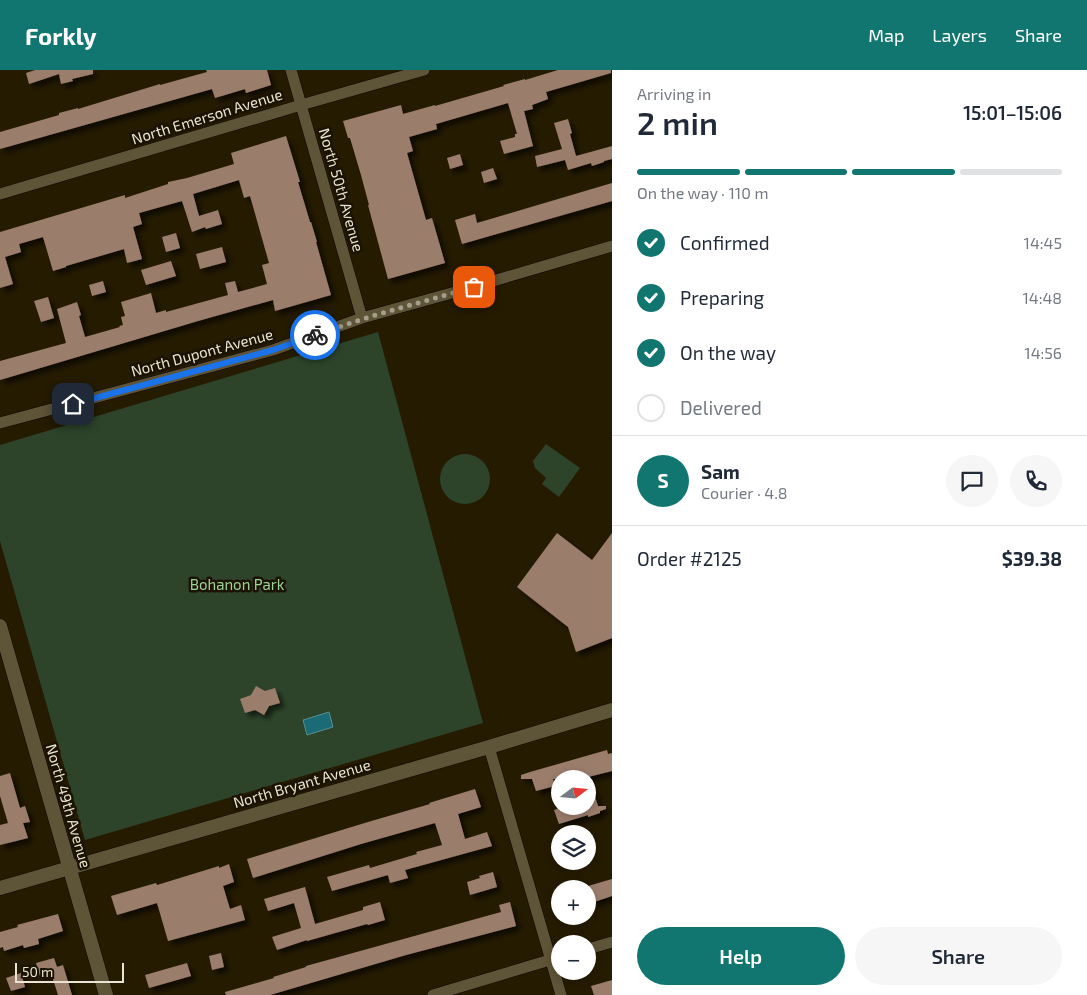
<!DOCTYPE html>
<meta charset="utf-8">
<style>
:root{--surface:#fff;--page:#f6f6f7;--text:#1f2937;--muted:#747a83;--line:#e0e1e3;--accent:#127670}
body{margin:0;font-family:"Exo 2",sans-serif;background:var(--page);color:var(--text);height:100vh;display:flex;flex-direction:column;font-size:19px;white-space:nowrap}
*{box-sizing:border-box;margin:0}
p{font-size:16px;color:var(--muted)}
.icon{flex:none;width:28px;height:28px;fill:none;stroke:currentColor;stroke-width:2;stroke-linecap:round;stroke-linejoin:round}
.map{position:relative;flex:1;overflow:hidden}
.panel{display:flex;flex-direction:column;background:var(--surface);width:475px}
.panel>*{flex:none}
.needle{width:32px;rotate:74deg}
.buttons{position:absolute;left:551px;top:700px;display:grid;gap:10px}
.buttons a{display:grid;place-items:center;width:45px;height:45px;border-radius:50%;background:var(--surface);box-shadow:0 2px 8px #0003;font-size:25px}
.scale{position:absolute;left:15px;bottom:12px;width:109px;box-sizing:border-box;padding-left:5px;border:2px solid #e9e4d3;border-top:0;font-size:14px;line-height:18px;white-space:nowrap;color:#e9e4d3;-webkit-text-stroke:4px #1b1200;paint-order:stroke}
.pin{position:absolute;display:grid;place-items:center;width:42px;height:42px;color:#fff;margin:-21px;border-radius:10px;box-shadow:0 2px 8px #0006}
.courier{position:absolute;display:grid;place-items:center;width:50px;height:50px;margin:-25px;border:4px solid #1a73e8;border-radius:50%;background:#fff;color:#222;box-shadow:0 1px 6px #0007}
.headline em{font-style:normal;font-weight:600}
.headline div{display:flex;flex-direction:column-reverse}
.headline{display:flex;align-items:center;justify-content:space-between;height:85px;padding:0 25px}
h1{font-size:32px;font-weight:600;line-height:38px}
.bar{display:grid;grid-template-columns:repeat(4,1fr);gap:8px 5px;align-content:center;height:60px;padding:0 25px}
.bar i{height:6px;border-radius:4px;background:var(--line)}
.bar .active{background:var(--accent)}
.bar p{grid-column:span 4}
.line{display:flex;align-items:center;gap:12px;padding:0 25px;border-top:1px solid var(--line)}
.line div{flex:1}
.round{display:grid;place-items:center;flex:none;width:52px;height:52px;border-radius:26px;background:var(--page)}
ol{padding:0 25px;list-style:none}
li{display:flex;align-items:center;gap:15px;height:55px}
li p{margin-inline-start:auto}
li .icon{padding:5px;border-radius:50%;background:var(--accent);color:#fff;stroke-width:4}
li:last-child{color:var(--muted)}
li i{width:28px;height:28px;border:2px solid var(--line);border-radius:50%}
.cta{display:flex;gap:10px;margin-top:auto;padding:10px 25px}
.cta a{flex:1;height:58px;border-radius:30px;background:var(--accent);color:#fff;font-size:20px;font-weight:600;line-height:58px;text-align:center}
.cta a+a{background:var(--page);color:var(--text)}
header{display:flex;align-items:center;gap:30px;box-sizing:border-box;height:70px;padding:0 25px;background:var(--accent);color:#fff}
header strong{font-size:24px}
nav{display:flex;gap:28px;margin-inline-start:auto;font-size:18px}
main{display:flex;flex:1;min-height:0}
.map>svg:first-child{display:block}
.green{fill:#2d442a}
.water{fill:#1a6b75;stroke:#588f91}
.building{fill:#9b7d6c;filter:url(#shadow)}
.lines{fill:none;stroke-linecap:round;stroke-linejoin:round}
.minor-casing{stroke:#0e0600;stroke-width:12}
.tertiary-casing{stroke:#0e0600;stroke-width:15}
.minor{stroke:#5e5437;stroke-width:11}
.tertiary{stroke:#5e5437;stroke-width:14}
.done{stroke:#a49e8a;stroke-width:5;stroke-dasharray:0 9}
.route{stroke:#1a73e8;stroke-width:6}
.labels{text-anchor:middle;stroke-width:5;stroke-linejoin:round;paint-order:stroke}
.street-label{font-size:15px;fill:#e9e4d3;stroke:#1b1200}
.park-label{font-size:15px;fill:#9bd494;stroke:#1b1200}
</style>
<header>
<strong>Forkly</strong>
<nav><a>Map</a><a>Layers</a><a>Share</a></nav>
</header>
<main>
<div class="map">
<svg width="612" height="925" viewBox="0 0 612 925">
<defs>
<filter id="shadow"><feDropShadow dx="4.5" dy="4.5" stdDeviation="2.5" flood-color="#0009"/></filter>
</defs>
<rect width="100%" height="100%" fill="#251b01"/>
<path class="green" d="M 378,262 L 483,653 L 85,770 L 0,471 L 0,375 Z
M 546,374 L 580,398 L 559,427 L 542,414 L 546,408 L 535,398 L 533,391 Z
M440 409a25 25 0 1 1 50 0a25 25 0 1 1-50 0Z"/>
<path class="water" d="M 329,642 L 333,657 L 307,665 L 303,650 Z"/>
<path class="building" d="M 35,0 L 93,0 L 93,4 L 72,9 L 73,11 L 61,14 L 59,4 L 29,14 L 26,3 Z
M 206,0 L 267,0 L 271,15 L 246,23 L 245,19 L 215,28 L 212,19 L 0,79 L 0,62 L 59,45 L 59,43 L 78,38 L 78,39 L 160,14 L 160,15 L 207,2 Z
M 558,0 L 611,0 L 611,3 L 546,22 L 548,29 L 532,35 L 533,39 L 524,41 L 533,76 L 504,84 L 500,71 L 515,67 L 515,64 L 517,64 L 508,33 L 436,54 L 437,59 L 409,67 L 413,81 L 407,83 L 426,150 L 432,148 L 445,193 L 388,209 L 368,135 L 369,135 L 361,105 L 350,68 L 348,68 L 343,51 L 401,35 L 403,44 L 435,35 L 435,36 L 504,16 L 503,15 L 525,9 L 525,10 Z
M 568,49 L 572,63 L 570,64 L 576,86 L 612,76 L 612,89 L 604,91 L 604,92 L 592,96 L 591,93 L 568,100 L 565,90 L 537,97 L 535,86 L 562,79 L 554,53 Z
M 286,66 L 300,112 L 298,112 L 310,152 L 311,152 L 317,172 L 316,172 L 331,225 L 275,241 L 273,230 L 198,251 L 0,310 L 0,291 L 66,273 L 57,239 L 77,232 L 81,245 L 79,246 L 85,267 L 120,257 L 119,256 L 123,255 L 121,247 L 125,246 L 121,232 L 151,223 L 156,243 L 166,240 L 166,242 L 228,225 L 225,213 L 235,211 L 238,222 L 267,214 L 262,195 L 269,193 L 250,126 L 244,128 L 239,110 L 193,124 L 199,146 L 218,140 L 222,154 L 206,159 L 205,157 L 192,162 L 182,131 L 139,143 L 142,154 L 133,157 L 142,189 L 127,193 L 124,179 L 66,196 L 66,197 L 53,201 L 43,167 L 19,174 L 21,182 L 5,187 L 13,214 L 0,218 L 0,162 L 125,125 L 125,128 L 168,114 L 168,112 L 187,108 L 234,94 L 231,83 Z
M 460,84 L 463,95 L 450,99 L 447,88 Z
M 493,98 L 497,109 L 484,113 L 481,102 Z
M 612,113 L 612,131 L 462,174 L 455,150 L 475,144 L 477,153 Z
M 176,163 L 180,178 L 166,182 L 162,167 Z
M 222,177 L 226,192 L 200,199 L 196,184 Z
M 171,191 L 176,206 L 146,215 L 141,200 Z
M 103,211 L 106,222 L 92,226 L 89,215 Z
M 48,227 L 54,248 L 41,252 L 34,231 Z
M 557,463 L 592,490 L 612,463 L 612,568 L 576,582 L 568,557 L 517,517 Z
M 256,616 L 265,621 L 275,618 L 280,633 L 269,636 L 264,645 L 255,640 L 245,643 L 240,629 L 251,625 Z
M 607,680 L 608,684 L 612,683 L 612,701 L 580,709 L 553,709 L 555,716 L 536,721 L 532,709 L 521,709 L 521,705 L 530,702 Z
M 10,703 L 20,738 L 25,736 L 30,752 L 23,753 L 28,768 L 0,775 L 0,755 L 8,753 L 0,726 L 0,706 Z
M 588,711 L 590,711 L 598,736 L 606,736 L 606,739 L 600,741 L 600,743 L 588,747 L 588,745 L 559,754 L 554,740 L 565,736 L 588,736 Z
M 475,719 L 481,737 L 458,744 L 465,769 L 487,762 L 492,776 L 405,800 L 408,808 L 390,813 L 388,805 L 332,821 L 327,807 L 369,795 L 370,798 L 417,784 L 416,782 L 442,775 L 435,753 L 361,774 L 253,808 L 247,789 L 368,752 L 430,734 L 429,733 Z
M 229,794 L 234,812 L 223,816 L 230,839 L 241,835 L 245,850 L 168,871 L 157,833 L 117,845 L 111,826 L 156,813 L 157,815 L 219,796 L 219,798 Z
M 493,802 L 497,817 L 470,825 L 467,812 L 480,808 L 479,806 Z
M 612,809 L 612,826 L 588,834 L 588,816 Z
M 305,817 L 315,854 L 363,840 L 363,837 L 380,832 L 385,850 L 368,855 L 367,854 L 307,871 L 307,870 L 277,880 L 272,867 L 301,858 L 294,833 L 268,841 L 264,829 Z
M 510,832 L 516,856 L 406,885 L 270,925 L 226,925 L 225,922 L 274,908 L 273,907 L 306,897 L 306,896 L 501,842 L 499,835 Z
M 58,844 L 63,861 L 38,869 L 39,874 L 24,878 L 23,875 L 4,881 L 3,877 L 0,878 L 0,862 L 18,857 L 17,855 Z
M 221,883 L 224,897 L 212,900 L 209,886 Z
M 54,888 L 57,897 L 63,895 L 72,925 L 58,925 L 51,903 L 40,906 L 36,893 Z
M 187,893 L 191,906 L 149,918 L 145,905 Z
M 21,903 L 25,917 L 11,921 L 6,908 Z
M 612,910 L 612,925 L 594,925 L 591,916 Z"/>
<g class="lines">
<defs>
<path id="minor" d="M 291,0 L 362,248
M 0,124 L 301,35 L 424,0
M 0,353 L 273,280 L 362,248 L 466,219 L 612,176
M 489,677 L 561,925
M 588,879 L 612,872
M 433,925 L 560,887"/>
<path id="tertiary" d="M 0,556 L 106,925
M 0,818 L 489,677 L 612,640"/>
</defs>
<use href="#minor" class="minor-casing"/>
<use href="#tertiary" class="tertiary-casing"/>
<use href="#minor" class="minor"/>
<use href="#tertiary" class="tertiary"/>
</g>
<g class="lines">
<path class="done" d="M 315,265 L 372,246 L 474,217"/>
<path class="route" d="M 73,334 L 273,280 L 315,265"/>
</g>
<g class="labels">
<g class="street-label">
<text transform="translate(207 47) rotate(-17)" y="5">North Emerson Avenue</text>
<text transform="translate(341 120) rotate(74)" y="5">North 50th Avenue</text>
<text transform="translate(202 283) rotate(-15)" y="5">North Dupont Avenue</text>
<text transform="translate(302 714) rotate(-16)" y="5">North Bryant Avenue</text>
<text transform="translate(68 736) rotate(74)" y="5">North 49th Avenue</text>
</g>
<g class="park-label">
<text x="237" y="520">Bohanon Park</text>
</g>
</g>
</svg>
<div class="buttons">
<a><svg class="needle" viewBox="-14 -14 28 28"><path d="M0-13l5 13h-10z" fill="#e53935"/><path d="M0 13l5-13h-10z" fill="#747a83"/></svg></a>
<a><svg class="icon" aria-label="layers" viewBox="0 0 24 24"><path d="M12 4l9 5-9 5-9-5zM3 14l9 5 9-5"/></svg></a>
<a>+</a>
<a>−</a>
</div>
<div class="scale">50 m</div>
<div class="pin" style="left:474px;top:217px;background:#ea580c"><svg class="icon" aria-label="bag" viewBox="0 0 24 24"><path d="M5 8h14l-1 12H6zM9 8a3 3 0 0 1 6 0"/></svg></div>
<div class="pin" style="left:73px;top:334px;background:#1f2937"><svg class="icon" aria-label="home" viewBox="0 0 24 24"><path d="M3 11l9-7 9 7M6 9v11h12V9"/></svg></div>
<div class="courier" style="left:315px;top:265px"><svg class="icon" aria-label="bike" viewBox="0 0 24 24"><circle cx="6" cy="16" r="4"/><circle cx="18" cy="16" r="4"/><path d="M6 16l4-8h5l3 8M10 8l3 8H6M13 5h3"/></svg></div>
</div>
<section class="panel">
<div class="headline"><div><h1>2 min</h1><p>Arriving in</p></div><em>15:01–15:06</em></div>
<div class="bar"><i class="active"></i><i class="active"></i><i class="active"></i><i></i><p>On the way · 110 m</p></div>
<ol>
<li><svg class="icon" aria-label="check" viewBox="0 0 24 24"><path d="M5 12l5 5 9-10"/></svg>Confirmed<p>14:45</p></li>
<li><svg class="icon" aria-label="check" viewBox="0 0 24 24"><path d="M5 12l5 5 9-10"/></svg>Preparing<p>14:48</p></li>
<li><svg class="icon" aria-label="check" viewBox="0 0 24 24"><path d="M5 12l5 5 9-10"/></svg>On the way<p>14:56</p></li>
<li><i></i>Delivered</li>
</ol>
<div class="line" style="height:90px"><b class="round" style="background:var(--accent);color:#fff">S</b><div><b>Sam</b><p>Courier · 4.8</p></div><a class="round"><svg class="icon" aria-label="chat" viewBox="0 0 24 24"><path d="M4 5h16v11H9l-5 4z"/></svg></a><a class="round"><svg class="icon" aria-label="phone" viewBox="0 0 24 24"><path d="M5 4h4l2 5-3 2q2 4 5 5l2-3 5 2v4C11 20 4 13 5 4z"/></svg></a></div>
<div class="line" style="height:65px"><div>Order #2125</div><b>$39.38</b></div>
<div class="cta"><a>Help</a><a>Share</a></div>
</section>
</main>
